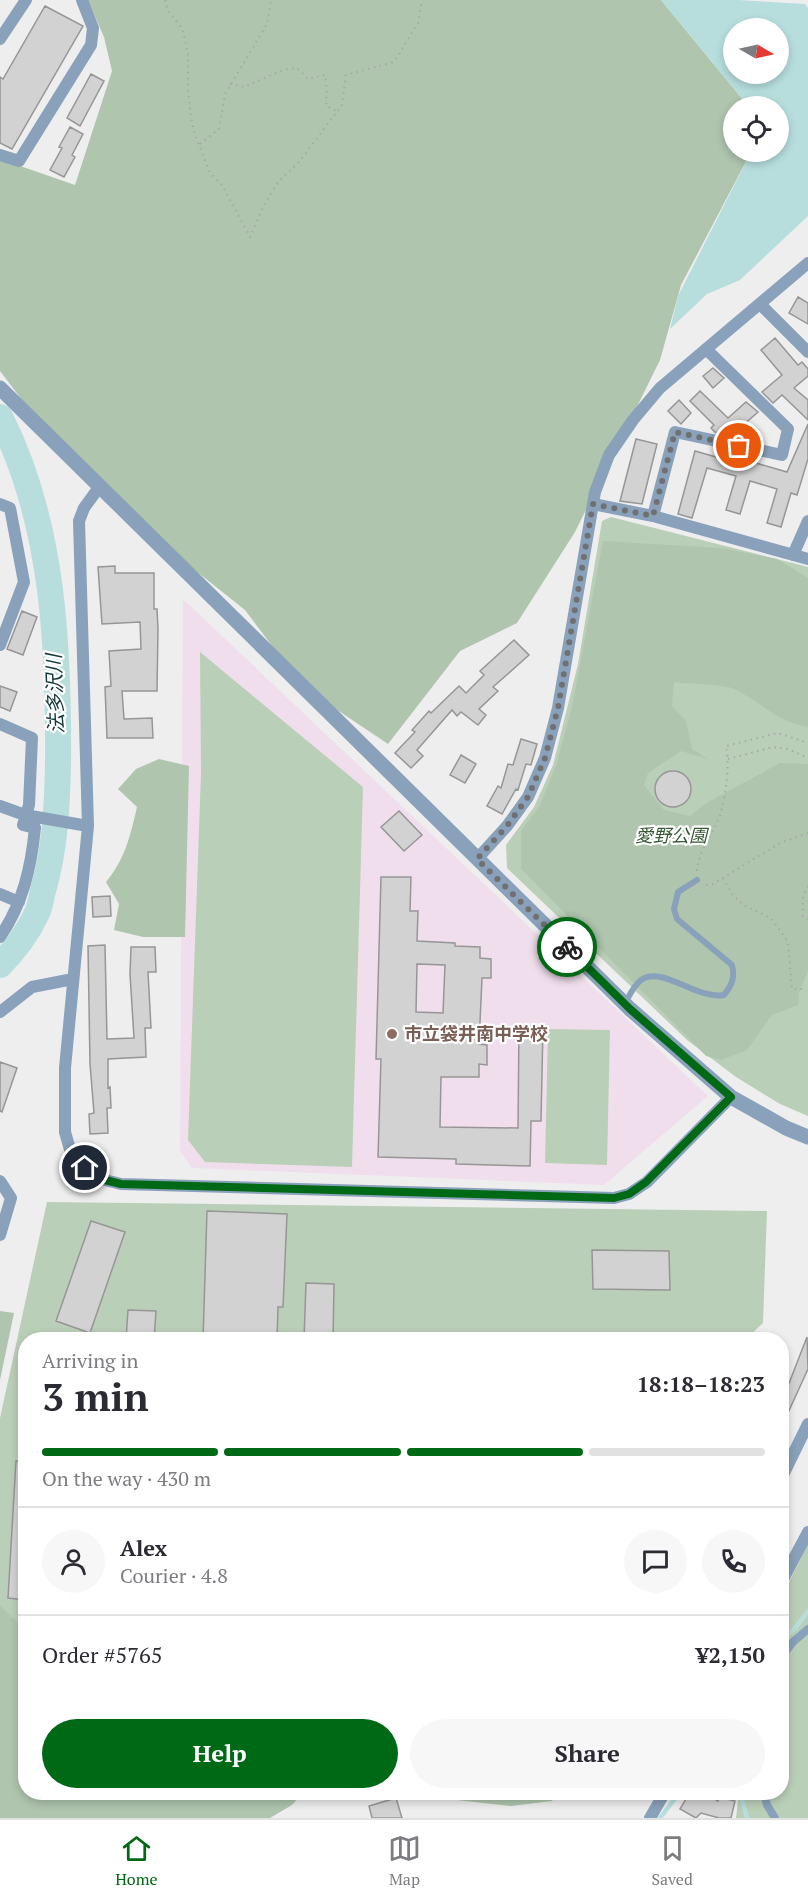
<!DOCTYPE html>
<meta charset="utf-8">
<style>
:root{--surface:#fff;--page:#f7f7f7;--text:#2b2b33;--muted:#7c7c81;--line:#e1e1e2;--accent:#006916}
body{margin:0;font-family:"PT Serif","Noto Sans JP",serif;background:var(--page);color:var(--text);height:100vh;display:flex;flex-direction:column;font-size:22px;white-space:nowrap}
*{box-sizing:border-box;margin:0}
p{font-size:20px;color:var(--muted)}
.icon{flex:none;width:33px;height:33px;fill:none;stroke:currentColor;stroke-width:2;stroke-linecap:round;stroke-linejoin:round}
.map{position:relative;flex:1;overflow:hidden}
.sheet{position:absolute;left:18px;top:1332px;width:771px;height:468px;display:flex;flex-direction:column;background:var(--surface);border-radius:24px;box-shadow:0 3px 9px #0003}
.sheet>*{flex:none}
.needle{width:39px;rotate:99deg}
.buttons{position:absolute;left:723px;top:18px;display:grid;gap:12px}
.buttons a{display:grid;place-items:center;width:66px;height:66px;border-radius:50%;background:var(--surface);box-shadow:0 3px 9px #0003;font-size:30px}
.pin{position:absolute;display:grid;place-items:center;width:51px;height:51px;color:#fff;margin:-26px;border:3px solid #fff;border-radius:50%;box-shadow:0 2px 6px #0007}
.courier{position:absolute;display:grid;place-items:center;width:60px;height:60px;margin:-30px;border:4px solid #006916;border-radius:50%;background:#fff;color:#222;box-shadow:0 2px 8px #0007}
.headline em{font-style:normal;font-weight:800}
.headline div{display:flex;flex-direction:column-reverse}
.headline{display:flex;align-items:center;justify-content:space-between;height:102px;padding:0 24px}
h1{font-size:39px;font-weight:800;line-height:45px}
.bar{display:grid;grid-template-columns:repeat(4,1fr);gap:9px 6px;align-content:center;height:72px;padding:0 24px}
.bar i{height:8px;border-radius:4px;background:var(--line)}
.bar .selected{background:var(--accent)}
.bar p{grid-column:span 4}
.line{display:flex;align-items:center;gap:15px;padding:0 24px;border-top:2px solid var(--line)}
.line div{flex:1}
.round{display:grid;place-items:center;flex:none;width:63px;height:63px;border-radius:32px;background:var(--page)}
.primary-button{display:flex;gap:12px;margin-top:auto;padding:12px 24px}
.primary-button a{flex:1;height:69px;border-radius:36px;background:var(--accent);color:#fff;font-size:24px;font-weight:800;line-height:69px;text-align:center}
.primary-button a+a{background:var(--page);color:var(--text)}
.tab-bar{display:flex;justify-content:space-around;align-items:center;height:84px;border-top:2px solid var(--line);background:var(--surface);font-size:16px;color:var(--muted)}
.tab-bar a{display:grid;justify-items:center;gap:3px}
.tab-bar .selected{color:var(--accent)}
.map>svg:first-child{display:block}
.education{fill:#f1deed}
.green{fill:#bacfb8}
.forest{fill:#afc5ae}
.water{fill:#b7dedd;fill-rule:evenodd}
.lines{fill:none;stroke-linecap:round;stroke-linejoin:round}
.stream{stroke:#b7dedd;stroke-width:4.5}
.river{stroke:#b7dedd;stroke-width:26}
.building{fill:#d3d2d2;stroke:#979696;stroke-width:1.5;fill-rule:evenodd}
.path{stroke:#a8a8a8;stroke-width:2;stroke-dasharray:1.5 4.5;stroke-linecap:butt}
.service{stroke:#89a1ba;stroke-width:6}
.pedestrian{stroke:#89a1ba;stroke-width:8}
.minor{stroke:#89a1ba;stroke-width:12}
.tertiary{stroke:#89a1ba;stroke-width:15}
.done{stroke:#707070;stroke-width:6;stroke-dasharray:0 10.8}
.route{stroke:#006916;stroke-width:8}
.education-dot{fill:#8d6e63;stroke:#fff;stroke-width:2}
.labels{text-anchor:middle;stroke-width:4.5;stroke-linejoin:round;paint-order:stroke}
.park-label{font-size:18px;font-style:italic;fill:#365935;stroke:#fff}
.education-label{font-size:18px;font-weight:bold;fill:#785e54;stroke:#fff;text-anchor:start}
.water-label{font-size:20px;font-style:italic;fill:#133838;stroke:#fff}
</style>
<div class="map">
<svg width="808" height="1818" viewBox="0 0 808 1818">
<rect width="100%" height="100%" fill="#eeeeef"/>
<path class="education" d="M 183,599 L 708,1096 L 604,1185 L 192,1168 L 180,1151 Z"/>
<path class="green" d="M 611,517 L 808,567 L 808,1116 L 780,1104 L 736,1077 L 687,1040 L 507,868 L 506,845 L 534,807 L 553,765 L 578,664 L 602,521 Z
M 200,652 L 363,787 L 352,1167 L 205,1162 L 188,1140 L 201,773 Z
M 548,1029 L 610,1030 L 607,1165 L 545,1163 Z
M 47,1202 L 767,1211 L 763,1323 L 746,1339 L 26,1340 L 25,1642 L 0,1624 L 0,1418 Z
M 808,1544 L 808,1818 L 736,1818 L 739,1793 L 782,1792 L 782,1596 Z"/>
<path class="forest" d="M 88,0 L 661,0 L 748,106 L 734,106 L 734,152 L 751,152 L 681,285 L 660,360 L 575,532 L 517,623 L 460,651 L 388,744 L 303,687 L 245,610 L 142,528 L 51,438 L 0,371 L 0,159 L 75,185 L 112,71 L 104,37 Z
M 603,541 L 722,548 L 777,559 L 808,578 L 808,727 C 777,722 761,702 734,689 C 723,684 688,684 674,682 L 672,706 L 686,721 L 692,749 L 708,759 L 681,751 L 648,773 L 644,785 L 664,810 L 690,816 L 703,805 L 780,763 L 808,764 L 808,971 L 799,993 L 798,1005 L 772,1015 L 747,1050 L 721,1060 L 706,1056 L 521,869 L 521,831 L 540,805 L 557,763 L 573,702 Z
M 159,759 L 189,766 L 185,937 L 143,937 L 114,930 L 119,904 L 106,882 C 125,859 130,837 137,807 L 118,789 L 136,769 Z
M 0,1311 L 14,1313 L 0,1380 Z
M 0,1605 L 25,1630 L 26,1792 L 303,1793 L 292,1805 L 270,1818 L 0,1818 Z
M 421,1793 L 557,1793 L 552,1801 L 511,1806 L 439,1798 Z"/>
<path class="water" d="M 661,0 L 738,0 L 805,4 L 808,8 L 808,216 L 740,280 L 707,294 L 670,329 L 678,296 L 751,152 L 778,152 L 778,106 L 748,106 ZM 734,28 L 778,28 L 778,74 L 734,74 Z"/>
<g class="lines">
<path class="stream" d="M 782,1640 L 796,1627 L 808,1611
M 740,1792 L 747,1818
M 660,1818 L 680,1792"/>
<path class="river" d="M 0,417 C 54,523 59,648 58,765 C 57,808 55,849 43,891 C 41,898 40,907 37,913 C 28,932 15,950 0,965"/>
</g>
<path class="building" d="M 45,6 L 83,26 L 12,149 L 0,143 L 0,77 L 3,79 Z
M 91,74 L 104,81 L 80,126 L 67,118 Z
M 70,127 L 83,134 L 72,155 L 75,157 L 64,177 L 50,170 L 62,148 L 59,147 Z
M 798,297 L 808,303 L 808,324 L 789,313 Z
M 775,338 L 798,365 L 802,362 L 808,369 L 808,376 L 794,388 L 808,400 L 808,420 L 782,395 L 773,403 L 762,392 L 782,375 L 761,350 Z
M 713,368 L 724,378 L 713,388 L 703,376 Z
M 700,391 L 728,418 L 746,402 L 758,412 L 742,426 L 741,424 L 730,435 L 715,432 L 711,428 L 714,425 L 690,401 Z
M 679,400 L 691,413 L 681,424 L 668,411 Z
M 808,424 L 808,459 L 797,495 L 791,493 L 781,527 L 767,523 L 777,489 L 750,481 L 740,514 L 726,510 L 736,476 L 707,468 L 692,518 L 678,514 L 695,451 L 751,467 L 742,459 L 787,472 Z
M 636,439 L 657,444 L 642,504 L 620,501 Z
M 115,566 L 115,573 L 154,573 L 154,609 L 157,609 L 158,629 L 157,691 L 122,691 L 124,719 L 152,718 L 153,738 L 107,738 L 105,687 L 111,686 L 109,651 L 141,649 L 140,622 L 102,624 L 98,567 Z
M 22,611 L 37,617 L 23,655 L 7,649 Z
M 514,640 L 529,655 L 493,687 L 498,691 L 479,709 L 486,715 L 478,725 L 461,712 L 457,716 L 452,710 L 417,750 L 423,756 L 411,768 L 395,753 L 415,732 L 412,730 L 429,711 L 431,713 L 459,686 L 466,693 L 484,675 L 480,671 Z
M 0,686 L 17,692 L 10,711 L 0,707 Z
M 521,739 L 537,744 L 531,765 L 526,764 L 518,790 L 516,789 L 502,814 L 487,806 L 498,786 L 501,788 L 508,764 L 513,765 Z
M 461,755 L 476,764 L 465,783 L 450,775 Z
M655 789a18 18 0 1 1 36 0a18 18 0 1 1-36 0Z
M 399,811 L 422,835 L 404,851 L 381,827 Z
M 381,877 L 411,877 L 410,911 L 418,911 L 417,941 L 455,943 L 455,946 L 480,947 L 480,958 L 491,959 L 491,978 L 482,978 L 479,1044 L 487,1045 L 487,1065 L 479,1064 L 479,1077 L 441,1077 L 440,1127 L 518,1128 L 519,1026 L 543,1026 L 541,1121 L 531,1121 L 530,1166 L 456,1164 L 456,1159 L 378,1157 L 381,1059 L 376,1059 ZM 417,964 L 445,965 L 443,1013 L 416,1012 Z
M 110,896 L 111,916 L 93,917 L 92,897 Z
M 105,945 L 107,1039 L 134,1038 L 130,974 L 131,947 L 155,947 L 156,972 L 148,972 L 151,1028 L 145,1028 L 146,1057 L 108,1059 L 108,1088 L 110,1087 L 111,1108 L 107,1108 L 108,1133 L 90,1134 L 89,1114 L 94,1113 L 90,1064 L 88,946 Z
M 0,1062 L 17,1068 L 2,1112 L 0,1111 Z
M 207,1211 L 287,1214 L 283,1307 L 278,1307 L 277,1340 L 203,1340 Z
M 91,1221 L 125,1232 L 90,1333 L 56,1321 Z
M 592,1250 L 669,1251 L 670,1290 L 593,1289 Z
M 306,1283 L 334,1284 L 333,1340 L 304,1340 Z
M 128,1310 L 156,1311 L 154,1340 L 126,1340 Z
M 807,1337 L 808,1369 L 782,1426 L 782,1389 L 786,1391 Z
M 16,1461 L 26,1462 L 26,1600 L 8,1598 Z
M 690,1792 L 703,1792 L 718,1801 L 719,1797 L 735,1801 L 731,1818 L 719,1818 L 701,1813 L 696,1818 L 680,1809 Z
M 396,1798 L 402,1818 L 372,1818 L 369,1806 Z"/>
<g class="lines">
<path class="path" d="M 165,0 L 168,11 L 182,28 L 188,53 L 188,89 L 191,118 L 195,135 L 210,173 L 222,185 L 250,237 L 263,207 L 278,182 L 299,162 L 342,105 L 346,75 L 394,62 L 418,23 L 422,0
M 230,84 L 244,87 L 283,70 L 297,68 L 308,79 L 325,75 L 327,90 L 326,106 L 337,111
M 200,144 L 219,129 L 225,94 L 267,24 L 271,0
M 728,759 L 773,747 L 788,749 L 808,758
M 697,871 C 699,849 713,834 720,815 C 726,794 730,767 726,746 L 778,733 L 808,743
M 723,878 L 732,894 L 743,905 L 771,918 L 788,942 L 792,989 L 803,989
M 706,885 L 713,884 L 780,843 L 808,833
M 808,886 C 801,895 803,906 803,916 L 808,919"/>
<path class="service" d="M 625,1003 C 629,996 635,984 641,980 C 662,965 696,1000 724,995 C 732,985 735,978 732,965 L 677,919 L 674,909 L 678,892 L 697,880"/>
<path class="pedestrian" d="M 782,1656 L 793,1642 L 808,1629
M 764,1792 L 767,1805 L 775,1818"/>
<path class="minor" d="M 0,39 L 26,0
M 0,155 L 19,161 L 91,45 L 93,28 L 82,0
M 760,304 L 808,352
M 100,486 L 84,508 L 79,521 L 88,826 L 65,1068 L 65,1132 L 71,1153 L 85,1168 L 101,1179 L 121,1184 L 614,1198 L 629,1194 L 647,1182 L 731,1097
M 0,504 L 10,508 L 24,582 L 0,645
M 593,504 L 653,516 L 808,559
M 653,516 L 675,432 L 782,455 L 788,429 L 706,349
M 793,555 L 808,521
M 0,724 L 32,738 L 29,805 L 23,825 L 35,828 C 31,868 23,903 0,937
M 0,806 L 25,815 L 88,826
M 477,859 L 507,826 L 528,797 L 545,758 L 558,708 L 595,492 L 609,455 L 633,420 L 660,388 L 808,263
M 0,894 L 19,902
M 0,1012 L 32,987 L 73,979
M 0,1181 L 11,1198 L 0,1235
M 782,1477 L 808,1424
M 782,1581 L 808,1532
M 650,1818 L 665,1792"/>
<path class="tertiary" d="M 0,388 L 630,1009 L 731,1097 L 786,1128 L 808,1137"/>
</g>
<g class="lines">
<path class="done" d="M 567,947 L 477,859 L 507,826 L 528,797 L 545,758 L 558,708 L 593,504 L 653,516 L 675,432 L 739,446"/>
<path class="route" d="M 85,1168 L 101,1179 L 121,1184 L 614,1198 L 629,1194 L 646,1182 L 731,1097 L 630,1009 L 567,947"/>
</g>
<circle class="education-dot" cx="392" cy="1034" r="6"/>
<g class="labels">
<g class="park-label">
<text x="671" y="842">愛野公園</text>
</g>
<g class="education-label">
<text x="404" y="1040">市立袋井南中学校</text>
</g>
<g class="water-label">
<text transform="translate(55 694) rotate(-92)" y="7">法多沢川</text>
</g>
</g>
</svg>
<div class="buttons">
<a><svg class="needle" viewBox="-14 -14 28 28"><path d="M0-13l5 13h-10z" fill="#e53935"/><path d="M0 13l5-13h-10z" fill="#7c7c81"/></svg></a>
<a><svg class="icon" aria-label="locate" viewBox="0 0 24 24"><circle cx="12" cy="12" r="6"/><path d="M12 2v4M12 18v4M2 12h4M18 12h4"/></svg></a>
</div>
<div class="pin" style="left:739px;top:446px;background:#ea580c"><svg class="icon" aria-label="bag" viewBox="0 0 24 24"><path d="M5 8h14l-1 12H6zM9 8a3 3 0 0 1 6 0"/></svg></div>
<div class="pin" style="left:85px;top:1168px;background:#1f2937"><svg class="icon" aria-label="home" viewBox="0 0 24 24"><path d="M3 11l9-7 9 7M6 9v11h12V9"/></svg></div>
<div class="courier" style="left:567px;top:947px"><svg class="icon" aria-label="bike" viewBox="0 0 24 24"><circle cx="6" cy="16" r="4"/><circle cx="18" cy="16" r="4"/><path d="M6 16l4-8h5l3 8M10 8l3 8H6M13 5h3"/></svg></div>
<section class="sheet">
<div class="headline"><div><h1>3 min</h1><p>Arriving in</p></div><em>18:18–18:23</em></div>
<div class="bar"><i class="selected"></i><i class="selected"></i><i class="selected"></i><i></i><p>On the way · 430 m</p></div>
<div class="line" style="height:108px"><a class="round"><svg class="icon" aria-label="person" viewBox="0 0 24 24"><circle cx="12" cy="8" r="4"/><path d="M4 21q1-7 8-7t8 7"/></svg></a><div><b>Alex</b><p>Courier · 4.8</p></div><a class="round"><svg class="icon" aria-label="chat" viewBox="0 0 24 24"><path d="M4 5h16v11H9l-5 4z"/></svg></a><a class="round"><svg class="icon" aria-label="phone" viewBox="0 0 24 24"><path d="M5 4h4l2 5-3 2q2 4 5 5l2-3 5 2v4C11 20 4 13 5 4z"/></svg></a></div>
<div class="line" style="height:78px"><div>Order #5765</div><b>¥2,150</b></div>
<div class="primary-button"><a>Help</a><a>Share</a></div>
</section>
</div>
<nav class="tab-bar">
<a class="selected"><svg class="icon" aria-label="home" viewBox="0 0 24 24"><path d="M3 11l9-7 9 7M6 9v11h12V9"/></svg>Home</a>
<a><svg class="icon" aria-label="map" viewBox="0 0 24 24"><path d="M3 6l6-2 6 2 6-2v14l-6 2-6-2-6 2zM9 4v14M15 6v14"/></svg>Map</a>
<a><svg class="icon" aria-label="saved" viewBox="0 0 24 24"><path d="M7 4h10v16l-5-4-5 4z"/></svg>Saved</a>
</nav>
